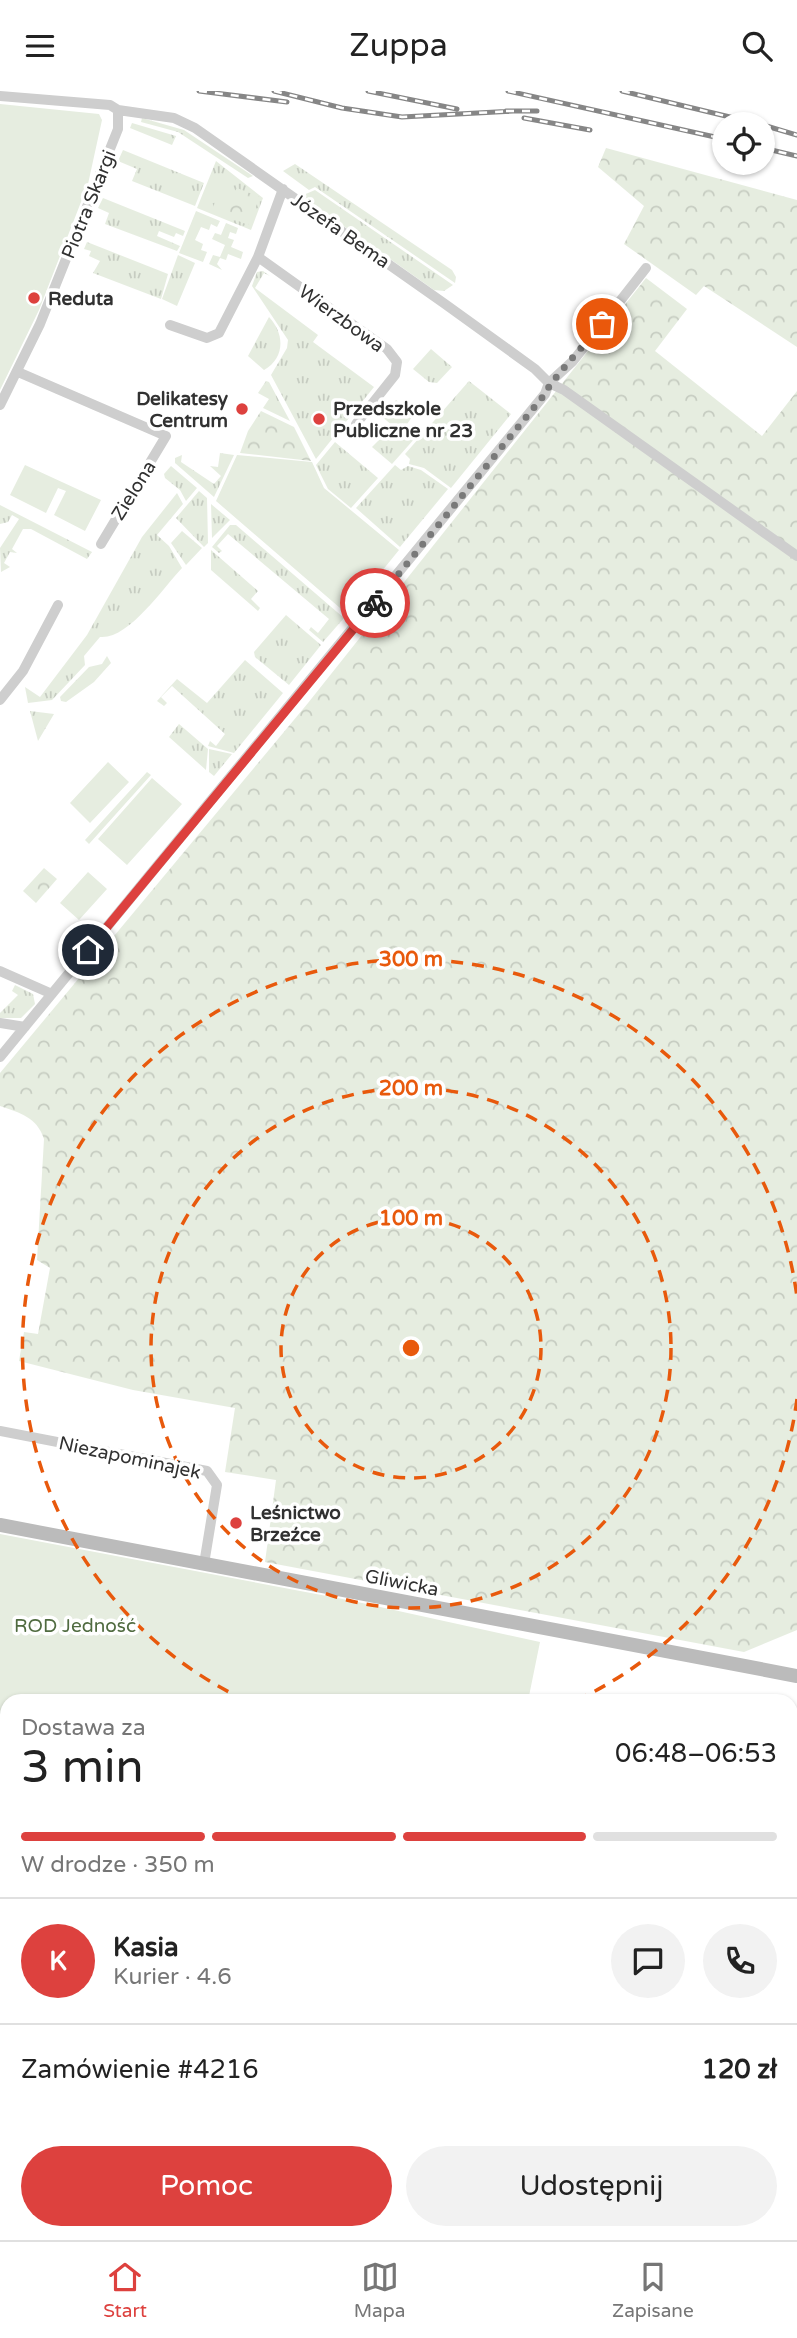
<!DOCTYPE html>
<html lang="pl">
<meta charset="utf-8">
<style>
:root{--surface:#fff;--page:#f2f2f2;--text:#222;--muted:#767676;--line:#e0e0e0;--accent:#dd413e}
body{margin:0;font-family:"Varela Round",sans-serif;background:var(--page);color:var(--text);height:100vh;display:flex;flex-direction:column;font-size:26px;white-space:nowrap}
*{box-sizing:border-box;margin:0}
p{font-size:23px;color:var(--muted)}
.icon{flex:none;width:38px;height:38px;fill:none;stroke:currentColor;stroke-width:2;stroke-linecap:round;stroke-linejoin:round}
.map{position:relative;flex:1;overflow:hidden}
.sheet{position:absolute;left:0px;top:1603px;width:798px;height:546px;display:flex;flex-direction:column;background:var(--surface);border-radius:21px 21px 0 0;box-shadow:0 2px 5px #0004}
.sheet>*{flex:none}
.buttons{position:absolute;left:712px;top:21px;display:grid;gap:14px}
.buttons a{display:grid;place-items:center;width:63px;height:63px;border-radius:50%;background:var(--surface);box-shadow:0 2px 5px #0004;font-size:35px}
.pin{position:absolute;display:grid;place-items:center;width:60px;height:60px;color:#fff;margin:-30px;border:4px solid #fff;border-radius:50%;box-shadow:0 2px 7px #0007}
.courier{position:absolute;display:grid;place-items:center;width:70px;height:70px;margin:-35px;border:5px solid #dd413e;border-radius:50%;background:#fff;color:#222;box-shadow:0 2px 9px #0007}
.overview em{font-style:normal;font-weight:600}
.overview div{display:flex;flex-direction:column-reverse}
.overview{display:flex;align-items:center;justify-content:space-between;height:119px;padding:0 21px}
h1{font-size:46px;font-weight:600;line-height:52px}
.bar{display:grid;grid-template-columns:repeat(4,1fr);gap:10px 7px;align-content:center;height:84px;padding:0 21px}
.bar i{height:9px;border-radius:5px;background:var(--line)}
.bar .active{background:var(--accent)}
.bar p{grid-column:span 4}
.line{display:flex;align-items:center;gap:18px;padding:0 21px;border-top:2px solid var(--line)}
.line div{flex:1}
.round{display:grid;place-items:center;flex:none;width:74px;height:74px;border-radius:37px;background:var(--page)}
.action{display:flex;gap:14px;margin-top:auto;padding:14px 21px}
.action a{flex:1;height:80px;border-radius:42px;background:var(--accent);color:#fff;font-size:28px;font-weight:600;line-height:80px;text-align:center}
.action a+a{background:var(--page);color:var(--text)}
header{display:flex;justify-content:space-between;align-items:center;height:91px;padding:0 21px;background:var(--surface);font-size:32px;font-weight:600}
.tab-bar{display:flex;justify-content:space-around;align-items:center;height:98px;border-top:2px solid var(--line);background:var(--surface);font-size:19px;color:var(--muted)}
.tab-bar a{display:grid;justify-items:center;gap:4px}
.tab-bar .active{color:var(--accent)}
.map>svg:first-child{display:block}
.grass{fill:url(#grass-tufts)}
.forest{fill:url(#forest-crowns)}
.garden{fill:#e6ede0}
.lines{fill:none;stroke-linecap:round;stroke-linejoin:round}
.stream{stroke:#ceddeb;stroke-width:2.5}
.street{stroke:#cecece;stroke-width:10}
.secondary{stroke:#bbb;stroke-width:14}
.rail-casing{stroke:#868686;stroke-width:5}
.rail{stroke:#fff;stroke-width:2.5;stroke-dasharray:8;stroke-linecap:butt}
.done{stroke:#797979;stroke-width:7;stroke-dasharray:0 12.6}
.route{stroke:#dd413e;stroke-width:9}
.ring{fill:none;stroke:#e8590c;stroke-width:3.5;stroke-dasharray:12 9}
.poi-dot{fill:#dd413e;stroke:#fff;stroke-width:2.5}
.labels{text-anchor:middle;stroke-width:7;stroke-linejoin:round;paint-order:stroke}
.street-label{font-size:19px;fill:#313131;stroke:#fff}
.poi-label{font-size:19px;font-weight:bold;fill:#313131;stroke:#fff;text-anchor:start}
.park-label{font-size:19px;fill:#506b40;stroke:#fff}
.centre{fill:#e8590c;stroke:#fff;stroke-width:3.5}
.ring-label{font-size:21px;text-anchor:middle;font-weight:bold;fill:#e8590c;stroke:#fff;stroke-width:7;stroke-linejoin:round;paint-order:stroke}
</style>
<header><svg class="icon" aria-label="menu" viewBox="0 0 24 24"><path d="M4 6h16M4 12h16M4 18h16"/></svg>Zuppa<svg class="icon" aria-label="search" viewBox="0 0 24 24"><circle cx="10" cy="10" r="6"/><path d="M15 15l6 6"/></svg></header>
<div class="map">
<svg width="797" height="2149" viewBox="0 0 797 2149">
<defs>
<pattern id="grass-tufts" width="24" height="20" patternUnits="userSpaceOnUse" patternTransform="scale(1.75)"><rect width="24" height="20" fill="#e6ede0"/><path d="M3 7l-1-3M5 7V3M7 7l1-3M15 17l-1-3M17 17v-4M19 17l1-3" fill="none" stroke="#c6ccc1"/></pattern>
<pattern id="forest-crowns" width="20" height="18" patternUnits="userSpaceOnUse" patternTransform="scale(1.75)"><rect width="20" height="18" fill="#e6ede0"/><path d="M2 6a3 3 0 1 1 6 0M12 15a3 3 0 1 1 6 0" fill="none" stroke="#c6ccc1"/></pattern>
</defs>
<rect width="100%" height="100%" fill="#fff"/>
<path class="grass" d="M 142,27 L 184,39 L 253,85 L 248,87 L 178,41 L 141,31 Z
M 132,32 L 176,45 L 172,54 L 130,37 Z
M 123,59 L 204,92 L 195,115 L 132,90 L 137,78 L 118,70 Z
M 216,70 L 263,107 L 251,139 L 197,117 Z
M 295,73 L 452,179 L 456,186 L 455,192 L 315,96 L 309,99 L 283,80 Z
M 315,99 L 453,194 L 444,200 L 434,199 L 301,105 Z
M 103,107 L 185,140 L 183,145 L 176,142 L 174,146 L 159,140 L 157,145 L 180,155 L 177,160 L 105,133 L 109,122 L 98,117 Z
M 87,151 L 168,183 L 161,208 L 93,182 L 100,170 L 89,165 L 91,160 L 84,158 Z
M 178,164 L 195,172 L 177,215 L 162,208 Z
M 263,180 L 270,185 L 264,182 L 255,197 L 318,244 L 313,251 L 374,296 L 316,368 L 271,284 L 287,257 L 288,249 L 252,195 L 257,181 Z
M 269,226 C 285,243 285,267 264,279 L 248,265 Z
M 431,258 L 452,276 L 437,292 L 429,291 L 413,278 Z
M 266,290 L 269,291 L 290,330 L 263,317 L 269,308 L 258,302 Z
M 469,290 L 511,323 L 451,397 L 424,377 L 409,373 L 410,368 L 405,363 Z
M 396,309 L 414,323 L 405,336 L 416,346 L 392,373 L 372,356 L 393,335 L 374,319 L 378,313 L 389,318 Z
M 335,351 L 378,387 L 351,417 L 328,398 L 316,374 Z
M 220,362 L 234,364 L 214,406 L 175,372 L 175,367 L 182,364 L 181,371 L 214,393 L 221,385 L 210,375 L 218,376 Z
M 395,374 L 401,379 L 408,375 L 421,379 L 448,398 L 400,456 L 356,417 Z
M 171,375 L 197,397 L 186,410 L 180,399 L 165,387 L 164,383 Z
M 199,400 L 207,407 L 208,452 L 204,456 L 176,427 Z
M 177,402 L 183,413 L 157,444 L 169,455 L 182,477 C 163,497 128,549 100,546 L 84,565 L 85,574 L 52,609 L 28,612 L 25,596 L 40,606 L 87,544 L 142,446 Z
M 211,413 L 230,429 L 212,447 Z
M 0,414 L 92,461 L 87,468 L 31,438 L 23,438 L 12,458 L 17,462 L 10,461 L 4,472 L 10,476 L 1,481 L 0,457 L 19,428 L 12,424 L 8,431 L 0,433 Z
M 230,434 L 236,434 L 344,527 L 323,551 L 309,539 L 311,536 L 318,542 L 329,528 L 228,443 L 217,455 L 222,460 L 219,462 L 212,456 Z
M 182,440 L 202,457 L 186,474 L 171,452 Z
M 211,459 L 258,500 L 251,508 L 260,517 L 258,520 L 211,479 Z
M 286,524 L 321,554 L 289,594 L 255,566 L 254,561 Z
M 107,565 L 111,572 L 94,591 L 66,611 L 61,610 L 60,606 L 89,576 L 102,573 Z
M 245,569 L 283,602 L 234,662 L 208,655 L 210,650 L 216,655 L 225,643 L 172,595 L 161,606 L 167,612 L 164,615 L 157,610 L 177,588 L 207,612 Z
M 30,620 L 54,623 L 38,650 Z
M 179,633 L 208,658 L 206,679 L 169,646 Z
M 209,658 L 232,663 L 214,685 L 209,681 Z
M 15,894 L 33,903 L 35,913 L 21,927 L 0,927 L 0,922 L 18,904 L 12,900 Z"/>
<path class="forest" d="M 606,57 L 797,109 L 797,256 L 704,195 L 696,204 L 624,153 L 644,115 L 598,76 Z
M 237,97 L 260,106 L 248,134 L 212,119 L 217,106 L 228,109 Z
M 646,187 L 687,218 L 655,260 L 762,345 L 797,300 L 797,1539 L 744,1561 L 265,1471 L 276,1389 L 225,1381 L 235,1317 L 133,1299 L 19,1270 L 24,1241 L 38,1243 L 50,1177 L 37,1169 L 44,1048 C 37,1026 20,1022 0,1015 L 0,982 L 308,612 Z
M 261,320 L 294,336 L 311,370 L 240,362 L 248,340 Z
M 44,777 L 57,788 L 36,812 L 23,800 Z
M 0,2000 L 7,2002 L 7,2142 L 12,2142 L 0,2148 Z"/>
<path class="garden" d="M 0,13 L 99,23 L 102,29 L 88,93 L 39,219 L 0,299 Z
M 196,120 L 220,130 L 217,136 L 211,133 L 209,139 L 201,136 L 195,149 L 203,153 L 201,159 L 207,161 L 203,171 L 179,162 Z
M 226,132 L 238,137 L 236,143 L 230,141 L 228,147 L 234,149 L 231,156 L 243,161 L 241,168 L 228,163 L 226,169 L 220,167 L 217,173 L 222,179 L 209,173 L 213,164 L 220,166 L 225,154 L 212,148 L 215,142 L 221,144 Z
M 237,364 L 312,371 L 324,397 L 399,459 L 347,523 L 216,410 Z
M 25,374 L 101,409 L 85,440 L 54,424 L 66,400 L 58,397 L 46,422 L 10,404 Z
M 108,671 L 129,691 L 90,732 L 70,712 Z
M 147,681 L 151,684 L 89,753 L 85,749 Z
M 152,687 L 182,713 L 127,774 L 98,748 Z
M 88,781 L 107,798 L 79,829 L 60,812 Z
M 0,1443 L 353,1510 L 540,1551 L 528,1610 L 7,1610 L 7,2002 L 0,2000 Z"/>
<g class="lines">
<path class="stream" d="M 791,1981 L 797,1980
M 0,2119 L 7,2115
M 672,2149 L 673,2142"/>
<path class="street" d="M 0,5 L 110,14 L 118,19 L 174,27 L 195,37 L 445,213 L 535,278 L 549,292 L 564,299 L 797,465
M 258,166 L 387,258 L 397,271 L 395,284 L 356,333
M 170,234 L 207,247 L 219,242 L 258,166 L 283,98
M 18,281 L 166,345 L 101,453
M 549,292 L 573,270 L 646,177
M 0,314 L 40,233 L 118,38 L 118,19
M 0,609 L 23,580 L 58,514
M 0,880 L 52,903
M 0,932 L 25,936
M 0,966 L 545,303 L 549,292
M 0,1340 L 207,1380 L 217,1394 L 204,1473"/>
<path class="secondary" d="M 0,1434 L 797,1585"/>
<defs>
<path id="rail" d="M 199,0 L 287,11
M 274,0 L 342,17 L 402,26 L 513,20
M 368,0 L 457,18
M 508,0 L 724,48
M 622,0 L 759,33
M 506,20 L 537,20
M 524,27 L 590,39
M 763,34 L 797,44
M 763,57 L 797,65"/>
</defs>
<use href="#rail" class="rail-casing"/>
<use href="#rail" class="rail"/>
</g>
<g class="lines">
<path class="done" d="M 375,512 L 545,303 C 549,291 591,247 602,233"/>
<path class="route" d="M 88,859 L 375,512"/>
</g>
<g class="ring">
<circle cx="411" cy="1257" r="130"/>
<circle cx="411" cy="1257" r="260"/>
<path d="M797 1308A389 389 0 0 1 575 1610M247 1610A389 389 0 1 1 797 1206"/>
</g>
<g class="poi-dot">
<circle cx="34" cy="207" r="7"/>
<circle cx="242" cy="318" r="7"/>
<circle cx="319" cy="328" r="7"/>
<circle cx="236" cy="1432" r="7"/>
</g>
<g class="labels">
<g class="street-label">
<text transform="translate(88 113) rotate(-68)" y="7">Piotra Skargi</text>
<text transform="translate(341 139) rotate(35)" y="7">Józefa Bema</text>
<text transform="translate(342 227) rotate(36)" y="7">Wierzbowa</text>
<text transform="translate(133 399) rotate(-58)" y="7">Zielona</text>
<text transform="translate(130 1366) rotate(12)" y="7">Niezapominajek</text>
<text transform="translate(402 1491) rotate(11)" y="7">Gliwicka</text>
</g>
<g class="poi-label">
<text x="48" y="214">Reduta</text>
<text x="228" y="314" text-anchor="end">Delikatesy<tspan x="228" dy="22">Centrum</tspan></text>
<text x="333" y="324">Przedszkole<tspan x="333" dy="22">Publiczne nr 23</tspan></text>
<text x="250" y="1428">Leśnictwo<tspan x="250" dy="22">Brzeźce</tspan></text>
</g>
<g class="park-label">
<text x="75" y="1541">ROD Jedność</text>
</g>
</g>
<circle cx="411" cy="1257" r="10" class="centre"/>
<g class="ring-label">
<text x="411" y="875">300 m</text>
<text x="411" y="1004">200 m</text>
<text x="411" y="1134">100 m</text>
</g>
</svg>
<div class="buttons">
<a><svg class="icon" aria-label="locate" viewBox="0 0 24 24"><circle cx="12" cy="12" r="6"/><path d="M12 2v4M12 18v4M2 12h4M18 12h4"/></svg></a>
</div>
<div class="pin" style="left:602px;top:233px;background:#ea580c"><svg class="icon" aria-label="bag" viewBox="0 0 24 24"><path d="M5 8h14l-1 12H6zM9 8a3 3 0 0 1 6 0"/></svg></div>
<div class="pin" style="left:88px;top:859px;background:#1f2937"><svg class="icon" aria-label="home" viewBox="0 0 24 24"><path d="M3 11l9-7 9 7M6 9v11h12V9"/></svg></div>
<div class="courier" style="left:375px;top:512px"><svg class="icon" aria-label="bike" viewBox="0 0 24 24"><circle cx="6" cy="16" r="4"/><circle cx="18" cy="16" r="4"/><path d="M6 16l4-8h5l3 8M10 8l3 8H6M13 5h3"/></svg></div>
<section class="sheet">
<div class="overview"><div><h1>3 min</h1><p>Dostawa za</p></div><em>06:48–06:53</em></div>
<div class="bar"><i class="active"></i><i class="active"></i><i class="active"></i><i></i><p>W drodze · 350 m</p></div>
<div class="line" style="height:126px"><b class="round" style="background:var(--accent);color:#fff">K</b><div><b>Kasia</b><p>Kurier · 4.6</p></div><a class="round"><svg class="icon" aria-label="chat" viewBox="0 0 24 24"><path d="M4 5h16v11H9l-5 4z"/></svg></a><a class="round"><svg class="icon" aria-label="phone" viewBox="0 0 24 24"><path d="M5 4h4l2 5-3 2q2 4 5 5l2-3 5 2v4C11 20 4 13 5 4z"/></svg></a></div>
<div class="line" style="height:91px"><div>Zamówienie #4216</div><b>120 zł</b></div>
<div class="action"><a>Pomoc</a><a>Udostępnij</a></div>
</section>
</div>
<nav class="tab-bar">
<a class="active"><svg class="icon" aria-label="home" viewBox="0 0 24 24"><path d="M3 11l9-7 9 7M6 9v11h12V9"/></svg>Start</a>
<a><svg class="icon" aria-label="map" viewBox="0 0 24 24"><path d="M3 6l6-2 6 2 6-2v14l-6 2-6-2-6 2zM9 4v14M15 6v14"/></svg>Mapa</a>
<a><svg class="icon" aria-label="saved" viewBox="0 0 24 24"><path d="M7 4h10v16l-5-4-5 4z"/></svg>Zapisane</a>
</nav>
